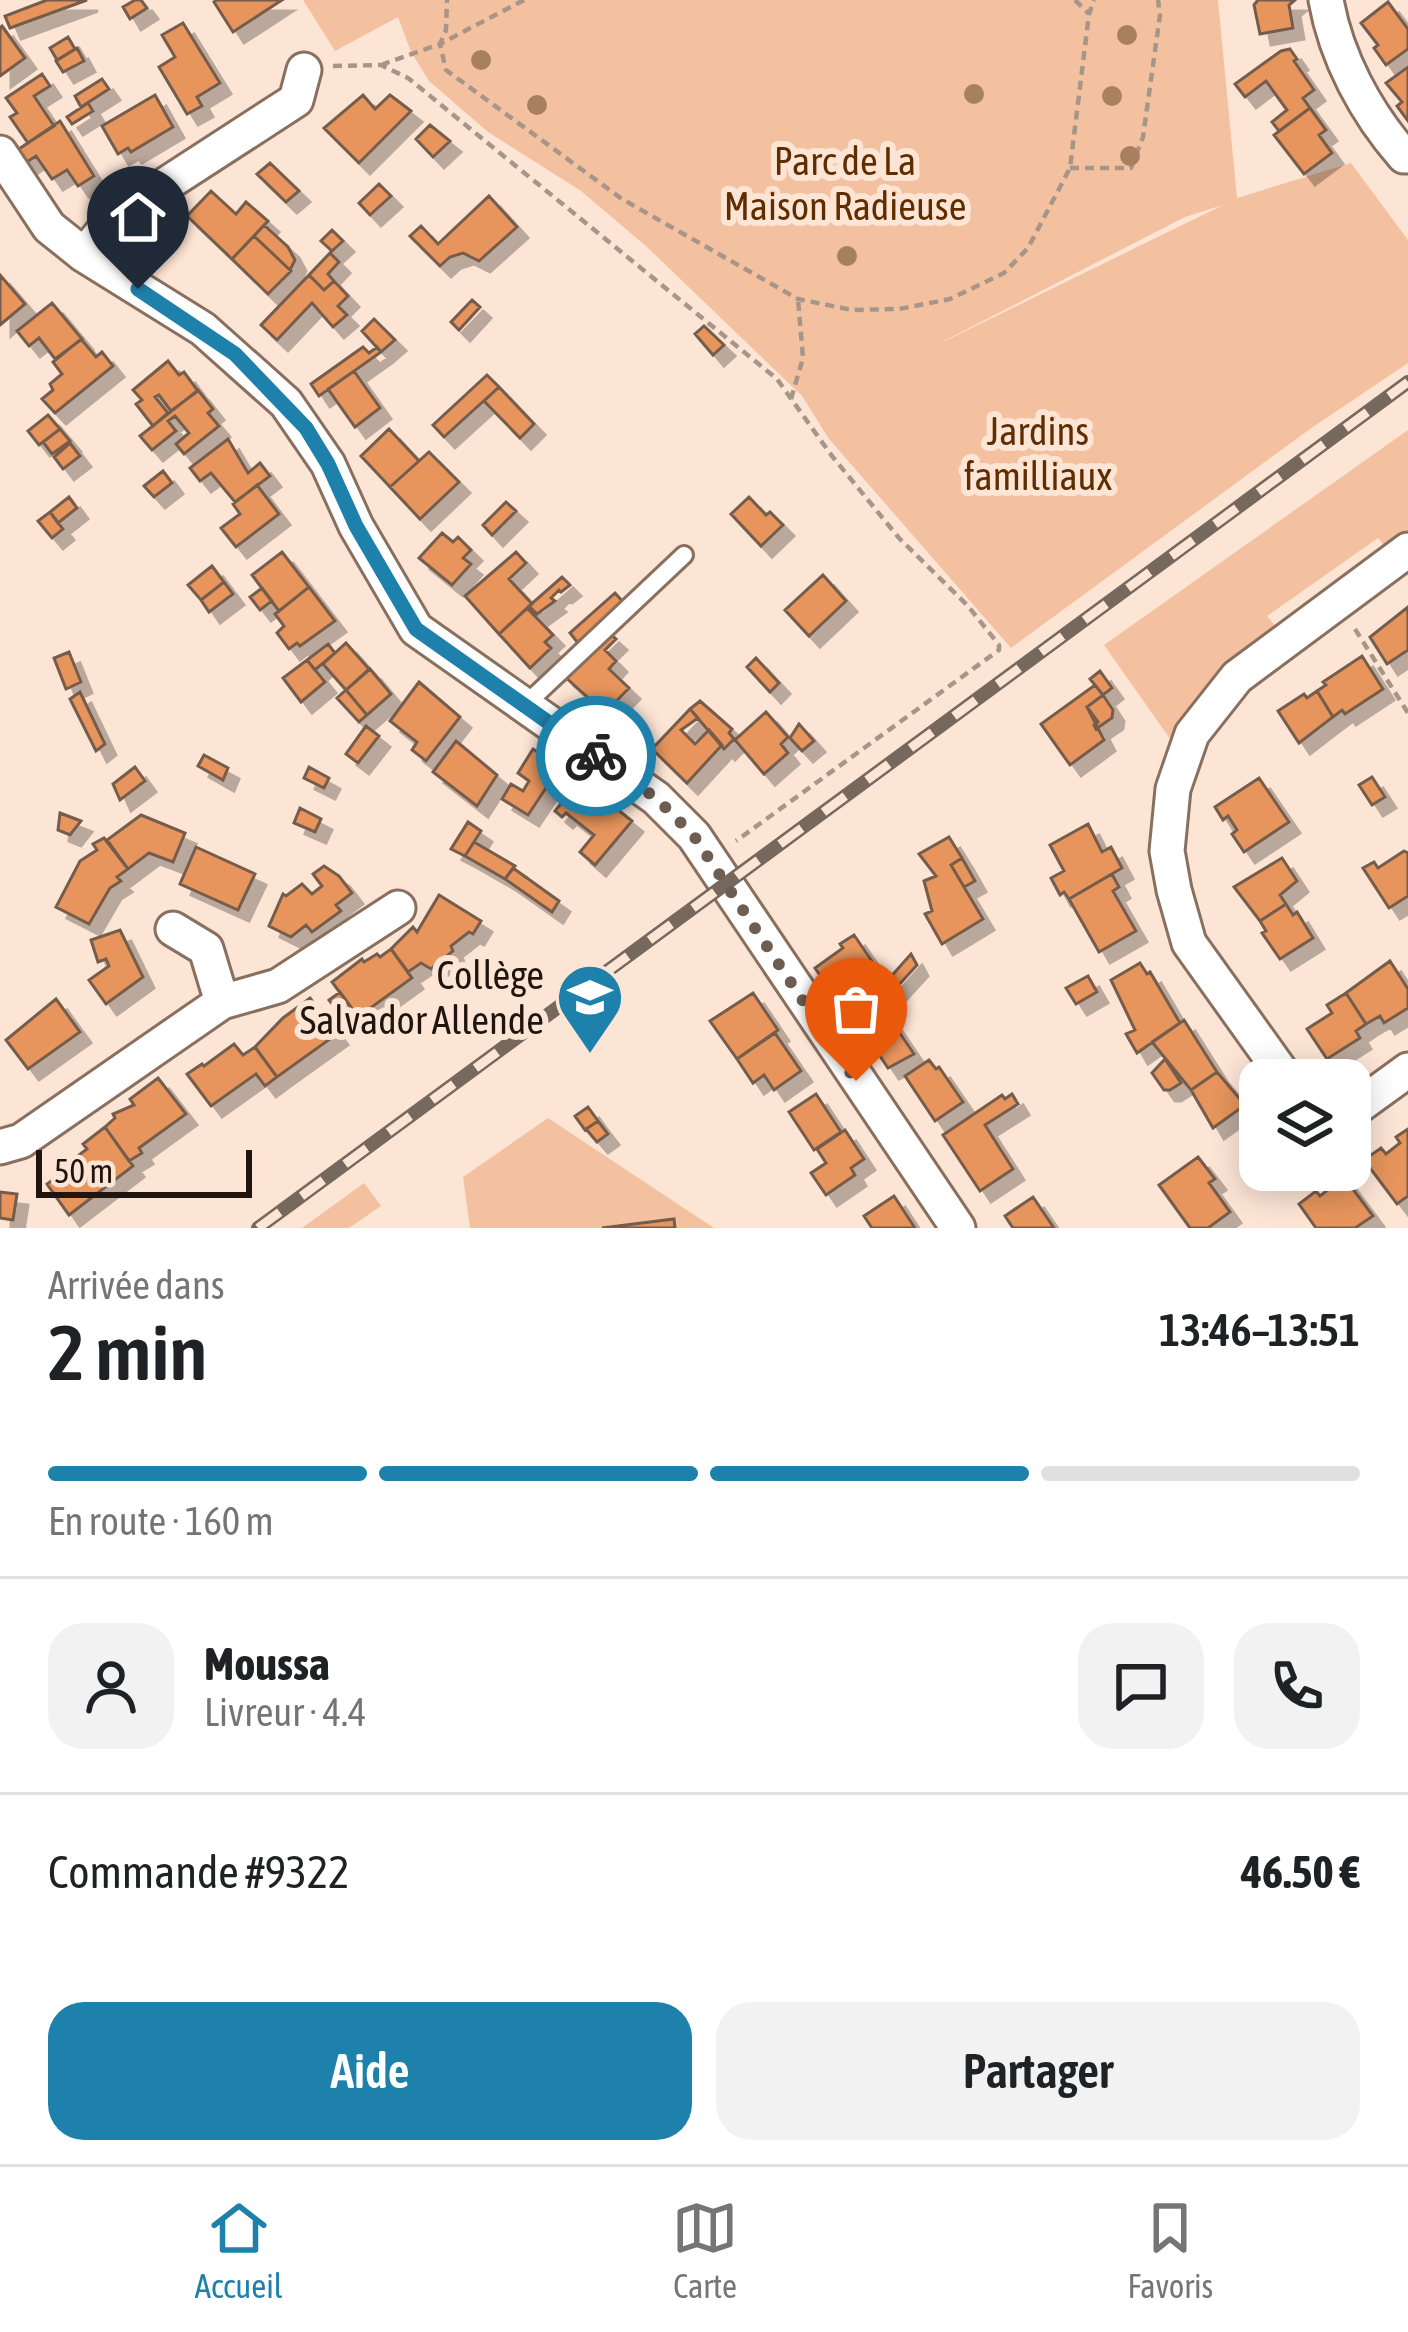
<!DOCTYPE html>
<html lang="fr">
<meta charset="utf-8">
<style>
:root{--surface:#fff;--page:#f2f2f2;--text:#202124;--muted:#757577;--line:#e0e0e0;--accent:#1d81ac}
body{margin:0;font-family:"Asap Condensed",sans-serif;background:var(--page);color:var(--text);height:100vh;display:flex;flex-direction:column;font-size:45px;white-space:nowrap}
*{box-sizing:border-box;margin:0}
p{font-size:39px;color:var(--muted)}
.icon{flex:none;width:66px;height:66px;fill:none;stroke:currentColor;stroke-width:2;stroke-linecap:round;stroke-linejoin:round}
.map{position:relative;height:1228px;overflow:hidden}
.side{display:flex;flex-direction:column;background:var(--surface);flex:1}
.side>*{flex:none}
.buttons{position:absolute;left:1239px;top:1059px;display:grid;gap:24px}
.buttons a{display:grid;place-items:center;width:132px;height:132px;border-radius:24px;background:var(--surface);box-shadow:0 6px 30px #0003;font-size:60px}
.scale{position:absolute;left:36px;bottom:30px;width:216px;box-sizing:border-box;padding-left:12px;border:6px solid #1f150e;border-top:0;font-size:33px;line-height:42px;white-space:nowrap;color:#1f150e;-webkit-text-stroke:9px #fde5d6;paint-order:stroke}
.pin{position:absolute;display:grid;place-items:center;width:102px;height:102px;color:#fff;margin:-123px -51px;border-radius:50% 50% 50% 0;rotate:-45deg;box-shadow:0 0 12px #0007}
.pin .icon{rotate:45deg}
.courier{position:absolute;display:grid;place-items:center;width:120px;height:120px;margin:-60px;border:9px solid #1d81ac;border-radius:50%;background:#fff;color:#222;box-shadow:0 3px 15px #0007}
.head em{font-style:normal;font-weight:600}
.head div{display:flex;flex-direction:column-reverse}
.head{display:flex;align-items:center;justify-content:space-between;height:204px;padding:0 48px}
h1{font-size:78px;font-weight:600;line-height:90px}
.bar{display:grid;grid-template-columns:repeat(4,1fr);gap:18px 12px;align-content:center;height:144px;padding:0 48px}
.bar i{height:15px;border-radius:9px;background:var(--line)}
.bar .active{background:var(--accent)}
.bar p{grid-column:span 4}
.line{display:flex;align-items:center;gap:30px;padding:0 48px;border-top:3px solid var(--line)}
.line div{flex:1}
.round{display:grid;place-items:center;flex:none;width:126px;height:126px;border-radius:36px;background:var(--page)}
.cta{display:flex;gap:24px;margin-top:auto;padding:24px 48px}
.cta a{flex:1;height:138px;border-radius:36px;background:var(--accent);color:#fff;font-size:48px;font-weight:600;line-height:138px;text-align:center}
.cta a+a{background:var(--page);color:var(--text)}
.dock{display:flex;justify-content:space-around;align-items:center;height:168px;border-top:3px solid var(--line);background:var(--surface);font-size:33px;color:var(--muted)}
.dock a{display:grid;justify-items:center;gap:6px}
.dock .active{color:var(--accent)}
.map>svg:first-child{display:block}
.green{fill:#f4c1a0;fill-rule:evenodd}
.building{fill:#e7955c;stroke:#755c4b;stroke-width:3;filter:url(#shadow)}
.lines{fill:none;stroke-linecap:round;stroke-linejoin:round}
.service-casing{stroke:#896f5e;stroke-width:22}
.minor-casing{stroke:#896f5e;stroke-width:39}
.path{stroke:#a79589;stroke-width:4.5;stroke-dasharray:9 6;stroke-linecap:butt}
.service{stroke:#fff;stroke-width:16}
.minor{stroke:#fff;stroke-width:33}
.rail-casing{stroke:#77685e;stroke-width:14}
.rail{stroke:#fde5d6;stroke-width:9;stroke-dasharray:27;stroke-linecap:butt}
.tree{fill:#a78060}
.done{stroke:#6d5e54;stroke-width:12;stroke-dasharray:0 21.6}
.route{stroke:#1d81ac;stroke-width:15}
.labels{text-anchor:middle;stroke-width:12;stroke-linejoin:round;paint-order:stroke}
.park-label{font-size:39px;fill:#602d00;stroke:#fde5d6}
.poi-label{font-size:39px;fill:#1f150e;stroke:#fde5d6;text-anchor:end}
</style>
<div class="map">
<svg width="1408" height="1228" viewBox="0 0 1408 1228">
<defs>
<filter id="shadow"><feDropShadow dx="11" dy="11" stdDeviation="0" flood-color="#0004"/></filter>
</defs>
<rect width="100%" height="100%" fill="#fde5d6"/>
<path class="green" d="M 303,0 L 1218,0 L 1237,198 L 1351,163 L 1408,240 L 1408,363 L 1310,429 L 1011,648 L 829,439 L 802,396 L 647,247 L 581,191 L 488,132 L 429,81 L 411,52 L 398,17 L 335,51 ZM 1223,205 L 943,342 L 942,342 L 1185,217 Z
M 1408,430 L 1408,533 L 1386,548 L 1378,538 L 1267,616 L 1277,628 L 1175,746 L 1104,645 Z
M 548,1118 L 714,1228 L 675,1228 L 673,1219 L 602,1228 L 470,1228 L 463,1177 Z
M 364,1183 L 381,1206 L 349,1228 L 302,1228 Z"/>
<path class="building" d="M 47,0 L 87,0 L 10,28 L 5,16 Z
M 135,0 L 141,0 L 147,8 L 130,19 L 123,7 Z
M 217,0 L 282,0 L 233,32 L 214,2 Z
M 1258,0 L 1295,0 L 1289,5 L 1293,28 L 1260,34 L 1254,5 Z
M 1388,2 L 1408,29 L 1408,49 L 1386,65 L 1374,48 L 1378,45 L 1361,23 Z
M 183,23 L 220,83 L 197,97 L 202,106 L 187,114 L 159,67 L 175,57 L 162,35 Z
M 2,26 L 25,58 L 0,76 L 0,28 Z
M 68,37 L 75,49 L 57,60 L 50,48 Z
M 77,48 L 84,61 L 63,72 L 56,61 Z
M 1290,49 L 1297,59 L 1294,61 L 1314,90 L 1303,98 L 1310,108 L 1279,131 L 1272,122 L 1287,110 L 1266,81 L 1245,97 L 1235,84 L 1281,51 Z
M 1408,67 L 1408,121 L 1397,106 L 1402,102 L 1386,83 Z
M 42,74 L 50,86 L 34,96 L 54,126 L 28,143 L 10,117 L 17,113 L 6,98 Z
M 102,79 L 109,89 L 81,107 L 75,96 Z
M 155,95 L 173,127 L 131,152 L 128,148 L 118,154 L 102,126 Z
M 363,95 L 375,109 L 390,95 L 411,111 L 359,163 L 324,128 Z
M 88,103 L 93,111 L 72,124 L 67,117 Z
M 1310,108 L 1326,130 L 1319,135 L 1332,153 L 1304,174 L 1274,135 Z
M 60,121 L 94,176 L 78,186 L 67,170 L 52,179 L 36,156 L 24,164 L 16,151 Z
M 430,125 L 450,141 L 433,157 L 416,139 Z
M 270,163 L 299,191 L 286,202 L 257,174 Z
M 379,184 L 391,196 L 370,215 L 359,203 Z
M 211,191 L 236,214 L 246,202 L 268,221 L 232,259 L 187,216 Z
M 489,196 L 517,227 L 479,261 L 463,253 L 450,257 L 440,266 L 410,236 L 421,226 L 438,244 Z
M 264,225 L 288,247 L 295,260 L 290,270 L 254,236 Z
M 332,230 L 343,241 L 332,251 L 321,241 Z
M 254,236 L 291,271 L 268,294 L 232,259 Z
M 330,253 L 339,262 L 328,274 L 334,281 L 324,290 L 309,275 Z
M 0,275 L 25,304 L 0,325 Z
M 309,275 L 324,290 L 334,281 L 348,296 L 338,306 L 347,315 L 333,327 L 312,303 L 277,340 L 261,325 Z
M 472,300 L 480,307 L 459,330 L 451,322 Z
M 52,303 L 82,339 L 55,359 L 39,338 L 29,346 L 17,331 Z
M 374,319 L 395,340 L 381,352 L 362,331 Z
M 704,326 L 724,345 L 713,355 L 695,334 Z
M 81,339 L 96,357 L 102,352 L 113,366 L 55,413 L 42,399 L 53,390 L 50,384 L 62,374 L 53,362 Z
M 363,347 L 369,353 L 377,347 L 381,352 L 319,396 L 311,384 Z
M 168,361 L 179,375 L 184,372 L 198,391 L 171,411 L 159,395 L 155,397 L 168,413 L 153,426 L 136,404 L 142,400 L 133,390 Z
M 354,371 L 380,408 L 355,427 L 328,389 Z
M 487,375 L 499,387 L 444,437 L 433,425 Z
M 499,387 L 534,424 L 520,438 L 484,401 Z
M 198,390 L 213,409 L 208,413 L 219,426 L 184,454 L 176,444 L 189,433 L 175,416 L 168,421 L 176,431 L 152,450 L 140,436 Z
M 48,415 L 60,429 L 39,445 L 28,431 Z
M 60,429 L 70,441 L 52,454 L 43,442 Z
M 389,429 L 419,461 L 390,487 L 361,456 Z
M 228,439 L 248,473 L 260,463 L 270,476 L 235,502 L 211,473 L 200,481 L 190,468 Z
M 70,443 L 80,456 L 63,469 L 54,457 Z
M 429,452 L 459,482 L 420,519 L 390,487 Z
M 163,471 L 172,483 L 154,497 L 144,486 Z
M 257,485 L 279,514 L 236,547 L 221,528 L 240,514 L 233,504 Z
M 69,497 L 77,508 L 58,523 L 50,512 Z
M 749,497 L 766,515 L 770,512 L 783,525 L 761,546 L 731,514 Z
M 506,502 L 516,511 L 492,535 L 483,525 Z
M 50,512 L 63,529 L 52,538 L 38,521 Z
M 442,533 L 453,542 L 458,537 L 471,550 L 463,558 L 471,564 L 452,585 L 419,558 Z
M 282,552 L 309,587 L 279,611 L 252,575 Z
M 516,552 L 526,563 L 509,579 L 532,604 L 499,634 L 465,596 Z
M 212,566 L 224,582 L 201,600 L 188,585 Z
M 823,575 L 846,601 L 809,636 L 785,610 Z
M 562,577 L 570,585 L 561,592 L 559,590 L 551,598 L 555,601 L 537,614 L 529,606 Z
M 224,582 L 233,594 L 209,612 L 201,600 Z
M 309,587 L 335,621 L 300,646 L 297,643 L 289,649 L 277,633 L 284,626 L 275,614 Z
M 262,588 L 272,601 L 260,610 L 250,597 Z
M 615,593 L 624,603 L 578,643 L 570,633 Z
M 1408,607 L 1408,650 L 1387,664 L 1370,637 Z
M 527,608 L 553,635 L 545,642 L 551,648 L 530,668 L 499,634 Z
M 608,632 L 616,639 L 605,650 L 616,661 L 609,669 L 629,688 L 605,713 L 563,675 Z
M 346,643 L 369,669 L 346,690 L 323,664 Z
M 328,644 L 335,653 L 315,670 L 307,660 Z
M 69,652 L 81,682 L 66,689 L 54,658 Z
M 1362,656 L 1383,689 L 1345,714 L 1342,710 L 1333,717 L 1317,691 L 1326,685 L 1323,682 Z
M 756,658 L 779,683 L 770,692 L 747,667 Z
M 307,660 L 325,682 L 301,702 L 283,678 Z
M 370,669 L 391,694 L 367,715 L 346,690 Z
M 1100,671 L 1112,688 L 1103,695 L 1090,679 Z
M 419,682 L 460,717 L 426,761 L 412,750 L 417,742 L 390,721 Z
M 1095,685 L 1103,695 L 1087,707 L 1104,740 L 1070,765 L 1041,724 Z
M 346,690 L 367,715 L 359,722 L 337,698 Z
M 1317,691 L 1333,717 L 1299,743 L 1278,711 L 1304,694 L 1307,698 Z
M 80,692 L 105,744 L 96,751 L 70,699 Z
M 1103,695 L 1113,710 L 1112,718 L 1096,729 L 1094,725 L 1098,722 L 1087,707 Z
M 700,701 L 732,729 L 729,733 L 734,739 L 724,749 L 690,709 Z
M 690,709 L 698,718 L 681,730 L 695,744 L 709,730 L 722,745 L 687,783 L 652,749 Z
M 766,712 L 788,737 L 781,744 L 788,753 L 764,774 L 735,740 Z
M 799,724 L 814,741 L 802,751 L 790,738 Z
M 366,726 L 379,736 L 358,763 L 346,754 Z
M 456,741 L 497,775 L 477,806 L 433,772 Z
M 533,749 L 560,767 L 528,815 L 502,799 L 511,784 L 523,791 L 529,781 L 518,773 Z
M 204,755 L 228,768 L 223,780 L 198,766 Z
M 135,767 L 145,781 L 120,800 L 113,784 Z
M 309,767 L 329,778 L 324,788 L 304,778 Z
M 1372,777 L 1385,797 L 1372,805 L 1359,785 Z
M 1259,778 L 1289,822 L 1244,852 L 1232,834 L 1237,830 L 1228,816 L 1223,820 L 1215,807 Z
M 588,786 L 632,821 L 595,865 L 580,852 L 594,835 L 566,813 L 562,817 L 555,811 L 570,792 L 578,798 Z
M 300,808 L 321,819 L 315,832 L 294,823 Z
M 60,813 L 81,821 L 70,835 L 58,830 Z
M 141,815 L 185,833 L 173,862 L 149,853 L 128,869 L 107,840 Z
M 468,822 L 481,831 L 465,856 L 451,849 Z
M 1088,824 L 1102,852 L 1111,847 L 1122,868 L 1069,899 L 1064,892 L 1060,895 L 1051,878 L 1064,871 L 1050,845 Z
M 949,837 L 962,858 L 951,865 L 983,919 L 942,944 L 925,914 L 932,911 L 924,881 L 936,876 L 919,854 Z
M 104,838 L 128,869 L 117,877 L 121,881 L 110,888 L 89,924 L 56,907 L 80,861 L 97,850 L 93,844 Z
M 474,842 L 515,866 L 505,879 L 465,856 Z
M 196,847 L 255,874 L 238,910 L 180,884 Z
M 1404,851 L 1408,853 L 1408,896 L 1389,908 L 1363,868 L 1374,862 L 1378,868 Z
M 962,858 L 975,881 L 964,887 L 951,865 Z
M 1282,858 L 1297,881 L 1280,895 L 1286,904 L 1260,921 L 1234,887 Z
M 324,866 L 339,876 L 352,893 L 336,905 L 341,911 L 312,932 L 306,925 L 291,937 L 269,926 L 283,894 L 286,896 L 302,884 L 312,894 L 322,886 L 313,874 Z
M 513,868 L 559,901 L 552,912 L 505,879 Z
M 1112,874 L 1119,887 L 1113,891 L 1136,931 L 1099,952 L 1069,899 Z
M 439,895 L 481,921 L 473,934 L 469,932 L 451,946 L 453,951 L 431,969 L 421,963 L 408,972 L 391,949 L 413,927 L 417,932 Z
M 1286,904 L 1293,915 L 1297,912 L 1313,938 L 1280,959 L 1262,933 L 1266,931 L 1260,921 Z
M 120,930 L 143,977 L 106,1004 L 89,980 L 109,966 L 106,959 L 98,962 L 91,940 Z
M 854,935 L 878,970 L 836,998 L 815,968 L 843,948 L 840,944 Z
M 391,949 L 412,978 L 358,1017 L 332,982 L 362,959 L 364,962 L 377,954 L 380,957 Z
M 911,954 L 917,965 L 895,989 L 887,981 Z
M 1390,961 L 1408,989 L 1408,1008 L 1384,1023 L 1380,1016 L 1366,1024 L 1346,993 Z
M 1140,963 L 1147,974 L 1150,972 L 1180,1023 L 1137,1053 L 1126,1034 L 1135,1030 L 1111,980 Z
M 1088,976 L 1097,992 L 1076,1004 L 1066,988 Z
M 340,992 L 358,1017 L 348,1024 L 329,1000 Z
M 753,993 L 778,1030 L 737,1059 L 710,1021 Z
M 1346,993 L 1366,1024 L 1356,1031 L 1360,1038 L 1327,1059 L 1307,1029 L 1332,1013 L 1327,1005 Z
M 310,998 L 337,1034 L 277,1077 L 255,1047 L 283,1018 Z
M 56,999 L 80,1032 L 28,1069 L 6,1040 Z
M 880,1004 L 914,1054 L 888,1068 L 856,1020 Z
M 1184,1020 L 1217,1072 L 1191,1090 L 1152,1042 Z
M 775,1033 L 801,1071 L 774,1090 L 764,1075 L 753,1083 L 737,1059 Z
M 234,1044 L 243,1055 L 255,1047 L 277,1077 L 265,1086 L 256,1074 L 211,1106 L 187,1074 L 202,1064 L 204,1066 Z
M 1165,1059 L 1181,1083 L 1170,1090 L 1164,1090 L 1152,1073 Z
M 929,1060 L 936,1069 L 939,1067 L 963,1102 L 935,1121 L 905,1076 Z
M 1217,1072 L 1245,1105 L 1213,1128 L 1191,1090 Z
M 158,1078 L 186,1114 L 139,1148 L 142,1153 L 129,1161 L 105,1127 L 115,1118 L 113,1114 L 134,1105 L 130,1099 Z
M 816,1094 L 841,1132 L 814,1150 L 789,1112 Z
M 1012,1094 L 1018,1104 L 985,1125 L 1013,1169 L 980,1191 L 943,1135 L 1002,1095 L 1005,1099 Z
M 588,1107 L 598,1121 L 585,1130 L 575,1116 Z
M 598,1121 L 608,1134 L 597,1142 L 586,1129 Z
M 105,1127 L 133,1166 L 69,1215 L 47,1184 L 69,1168 L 67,1164 L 87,1149 L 83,1144 Z
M 1408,1129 L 1408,1196 L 1397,1204 L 1364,1160 L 1381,1148 L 1386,1154 L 1400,1143 L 1396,1137 Z
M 845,1130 L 864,1159 L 851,1168 L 855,1175 L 826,1195 L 811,1173 L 826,1163 L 817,1149 Z
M 1198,1157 L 1215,1179 L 1209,1183 L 1230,1212 L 1208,1228 L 1190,1228 L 1159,1185 Z
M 1341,1173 L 1373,1216 L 1355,1228 L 1316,1228 L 1299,1204 L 1316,1191 L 1320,1196 L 1333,1186 L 1329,1182 Z
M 0,1192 L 17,1194 L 13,1220 L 0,1218 Z
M 894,1196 L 915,1228 L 872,1228 L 864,1216 Z
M 1033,1197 L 1054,1228 L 1013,1228 L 1005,1216 Z
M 674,1219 L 675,1228 L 602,1228 Z"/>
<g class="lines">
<defs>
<path id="service" d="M 524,706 L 684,555"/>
<path id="minor" d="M 1326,0 C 1336,57 1366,113 1404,156 L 1408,156
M 0,153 L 49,227 L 84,255 L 203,329 L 286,403 L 328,464 L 356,526 L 416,629 L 656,798 L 694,836 L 958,1228
M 84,255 L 114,218 L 296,100 L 304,70
M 222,1002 L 278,986 L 398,908
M 1287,1080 L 1189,943 L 1174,890 L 1167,851 L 1173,789 L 1192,734 L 1237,677 L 1408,550
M 1350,1106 L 1360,1105 L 1408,1070
M 0,1147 L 21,1141 L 222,1002 L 206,949 L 173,929"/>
</defs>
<use href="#service" class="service-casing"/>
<use href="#minor" class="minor-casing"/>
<path class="path" d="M 524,0 L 440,44 L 446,70 L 622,199 L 798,299 L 852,310 L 899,309 L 950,299 L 1004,273 L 1028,248 L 1070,168 L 1089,14 L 1094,0
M 1075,0 L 1089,14
M 381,65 L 440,44 L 446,30 L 447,0
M 333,66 L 381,65 L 408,78 L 777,379 L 832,456 L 899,538 L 968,606 L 999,645 L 999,650 L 736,841
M 1070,168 L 1131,168 L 1143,137 L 1160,15 L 1158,0
M 791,399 L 803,358 L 798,299
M 1355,629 L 1408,713"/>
<use href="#service" class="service"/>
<use href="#minor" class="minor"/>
<defs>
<path id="rail" d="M 258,1228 L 1408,382"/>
</defs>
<use href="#rail" class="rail-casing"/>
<use href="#rail" class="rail"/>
</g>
<g class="tree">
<circle cx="1127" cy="35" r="10"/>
<circle cx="481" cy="60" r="10"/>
<circle cx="974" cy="94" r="10"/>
<circle cx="1112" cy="96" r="10"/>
<circle cx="537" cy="105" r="10"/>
<circle cx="1130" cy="156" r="10"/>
<circle cx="847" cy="256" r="10"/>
</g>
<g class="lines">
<path class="done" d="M 596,756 L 656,798 L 694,836 L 856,1081"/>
<path class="route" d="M 138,289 L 235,354 L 306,428 L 328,464 L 356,526 L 416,629 L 596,756"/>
</g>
<defs>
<symbol id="school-pin" viewBox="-11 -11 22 30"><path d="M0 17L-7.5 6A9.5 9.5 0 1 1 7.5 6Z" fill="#1d81ac" stroke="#fde5d6"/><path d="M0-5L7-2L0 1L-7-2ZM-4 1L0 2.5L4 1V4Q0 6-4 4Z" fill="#fff"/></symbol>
</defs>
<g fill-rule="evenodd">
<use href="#school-pin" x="552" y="959" width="76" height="104"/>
</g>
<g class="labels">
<g class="park-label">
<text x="845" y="175">Parc de La<tspan x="845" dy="45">Maison Radieuse</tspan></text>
<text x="1038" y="445">Jardins<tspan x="1038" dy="45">familliaux</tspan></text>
</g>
<g class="poi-label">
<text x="544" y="989">Collège<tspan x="544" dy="45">Salvador Allende</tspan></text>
</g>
</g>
</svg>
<div class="buttons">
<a><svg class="icon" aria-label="layers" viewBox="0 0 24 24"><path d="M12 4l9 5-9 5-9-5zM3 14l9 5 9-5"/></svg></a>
</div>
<div class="scale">50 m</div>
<div class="pin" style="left:856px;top:1081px;background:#ea580c"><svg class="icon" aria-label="bag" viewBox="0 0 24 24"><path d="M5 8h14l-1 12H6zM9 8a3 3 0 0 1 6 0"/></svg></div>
<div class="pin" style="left:138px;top:289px;background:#1f2937"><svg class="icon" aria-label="home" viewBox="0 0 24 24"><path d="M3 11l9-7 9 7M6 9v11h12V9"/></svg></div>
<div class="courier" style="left:596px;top:756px"><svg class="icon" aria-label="bike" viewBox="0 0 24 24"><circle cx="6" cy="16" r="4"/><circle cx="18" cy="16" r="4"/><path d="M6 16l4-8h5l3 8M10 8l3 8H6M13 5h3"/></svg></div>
</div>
<section class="side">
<div class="head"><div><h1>2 min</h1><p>Arrivée dans</p></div><em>13:46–13:51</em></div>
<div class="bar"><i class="active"></i><i class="active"></i><i class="active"></i><i></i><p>En route · 160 m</p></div>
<div class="line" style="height:216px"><a class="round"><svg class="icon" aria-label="person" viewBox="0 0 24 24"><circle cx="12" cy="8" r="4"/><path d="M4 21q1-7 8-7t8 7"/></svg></a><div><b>Moussa</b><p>Livreur · 4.4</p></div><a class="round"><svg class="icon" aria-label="chat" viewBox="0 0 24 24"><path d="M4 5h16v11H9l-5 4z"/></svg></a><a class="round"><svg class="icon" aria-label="phone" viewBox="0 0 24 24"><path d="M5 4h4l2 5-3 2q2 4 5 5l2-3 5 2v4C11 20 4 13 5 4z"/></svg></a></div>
<div class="line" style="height:156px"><div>Commande #9322</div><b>46.50 €</b></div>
<div class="cta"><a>Aide</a><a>Partager</a></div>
</section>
<nav class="dock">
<a class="active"><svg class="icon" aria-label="home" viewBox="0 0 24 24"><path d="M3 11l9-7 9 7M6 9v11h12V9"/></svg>Accueil</a>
<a><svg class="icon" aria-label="map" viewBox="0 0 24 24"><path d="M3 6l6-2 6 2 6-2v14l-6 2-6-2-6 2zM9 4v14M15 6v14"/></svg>Carte</a>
<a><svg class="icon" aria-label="saved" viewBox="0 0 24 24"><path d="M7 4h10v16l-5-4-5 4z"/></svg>Favoris</a>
</nav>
